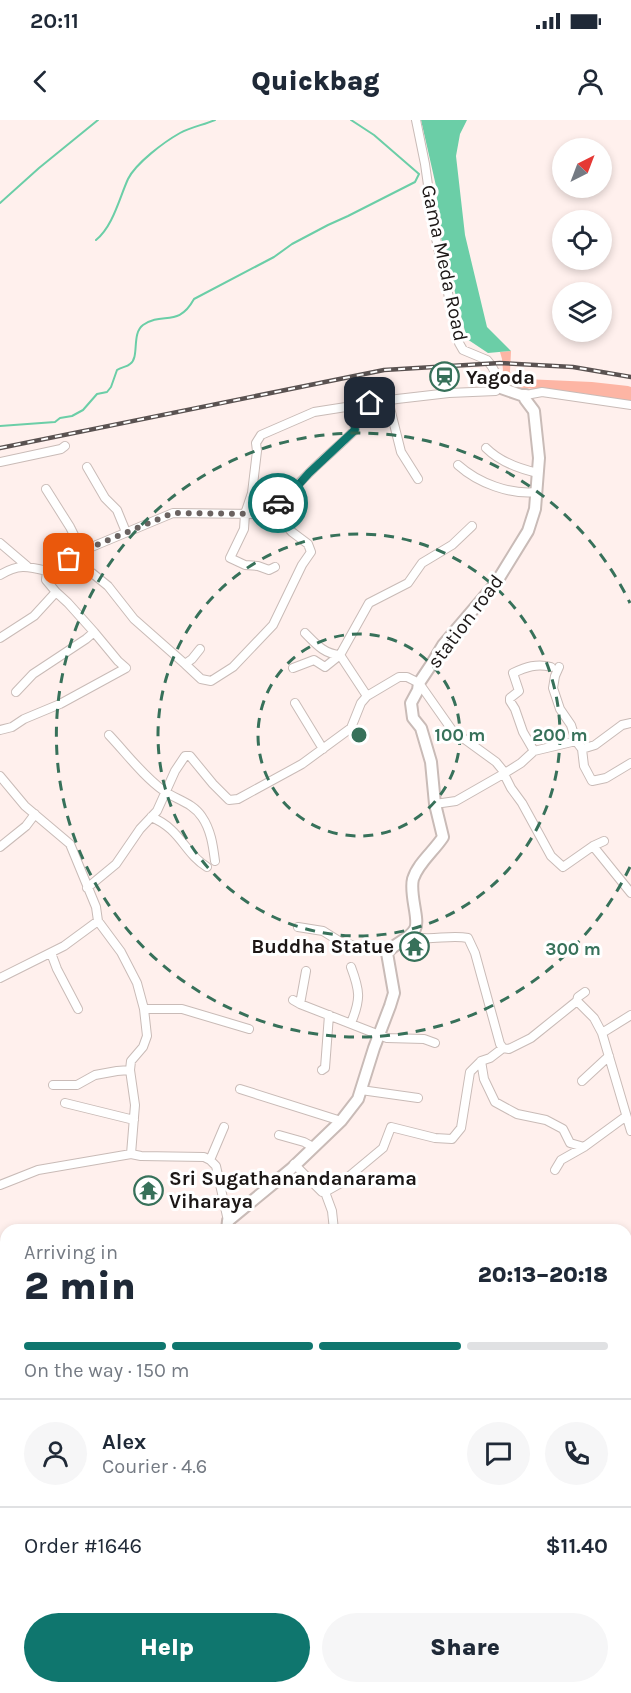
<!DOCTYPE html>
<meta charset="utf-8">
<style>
:root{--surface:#fff;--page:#f6f6f7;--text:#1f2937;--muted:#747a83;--line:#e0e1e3;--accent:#0f766e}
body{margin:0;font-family:Karla,sans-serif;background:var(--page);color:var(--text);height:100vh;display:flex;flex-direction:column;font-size:22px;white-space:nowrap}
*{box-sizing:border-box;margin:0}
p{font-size:20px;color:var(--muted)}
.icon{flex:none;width:33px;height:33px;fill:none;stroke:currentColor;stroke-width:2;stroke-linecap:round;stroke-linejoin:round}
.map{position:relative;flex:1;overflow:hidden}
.panel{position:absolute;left:0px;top:1104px;width:632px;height:470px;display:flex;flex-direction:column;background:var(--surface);border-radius:18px 18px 0 0;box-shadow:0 3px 9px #0003}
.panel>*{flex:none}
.needle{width:39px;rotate:42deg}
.tools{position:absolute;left:552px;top:18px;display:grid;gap:12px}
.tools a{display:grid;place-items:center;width:60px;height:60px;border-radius:50%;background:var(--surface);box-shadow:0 3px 9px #0003;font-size:30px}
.pin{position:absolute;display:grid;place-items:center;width:51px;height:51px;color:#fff;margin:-26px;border-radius:12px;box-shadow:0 3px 9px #0006}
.courier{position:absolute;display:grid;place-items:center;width:60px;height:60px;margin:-30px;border:4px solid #0f766e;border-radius:50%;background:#fff;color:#222;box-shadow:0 2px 8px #0007}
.summary em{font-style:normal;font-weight:800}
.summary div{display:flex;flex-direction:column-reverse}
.summary{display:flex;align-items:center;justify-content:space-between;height:102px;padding:0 24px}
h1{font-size:39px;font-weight:800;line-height:45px}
.bar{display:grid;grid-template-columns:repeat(4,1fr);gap:9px 6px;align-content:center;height:72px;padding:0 24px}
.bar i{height:8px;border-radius:4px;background:var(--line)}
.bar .current{background:var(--accent)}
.bar p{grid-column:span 4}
.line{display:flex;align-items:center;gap:15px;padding:0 24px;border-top:2px solid var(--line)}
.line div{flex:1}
.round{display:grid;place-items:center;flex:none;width:63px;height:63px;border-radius:32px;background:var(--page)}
.button{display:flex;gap:12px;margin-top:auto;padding:12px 24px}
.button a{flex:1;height:69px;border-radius:36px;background:var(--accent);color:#fff;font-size:24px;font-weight:800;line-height:69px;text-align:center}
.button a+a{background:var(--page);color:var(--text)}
.status{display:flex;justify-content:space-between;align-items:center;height:42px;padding:0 30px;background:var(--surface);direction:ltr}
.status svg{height:16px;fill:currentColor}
header{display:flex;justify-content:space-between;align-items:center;height:78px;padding:0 24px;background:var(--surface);font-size:27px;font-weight:800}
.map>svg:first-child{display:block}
.green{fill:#fdb5a4}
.water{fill:#6bcea7}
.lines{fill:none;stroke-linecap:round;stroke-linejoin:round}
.stream{stroke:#6bcea7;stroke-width:2}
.street-casing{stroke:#c9bbb7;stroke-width:10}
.secondary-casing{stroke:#c9bbb7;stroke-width:14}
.street{stroke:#fff;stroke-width:8}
.secondary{stroke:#fff;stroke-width:10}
.rail-casing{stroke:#5a5251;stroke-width:4.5}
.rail{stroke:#fff;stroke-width:2;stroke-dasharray:7;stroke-linecap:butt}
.done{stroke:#6b6361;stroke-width:6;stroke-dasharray:0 10.8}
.route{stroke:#0f766e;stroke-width:8}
.ring{fill:none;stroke:#37715a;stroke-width:3;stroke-dasharray:10 8}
.labels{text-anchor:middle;stroke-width:6;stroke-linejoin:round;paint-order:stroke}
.street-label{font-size:20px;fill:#1c1716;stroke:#fff}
.poi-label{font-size:20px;font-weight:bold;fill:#1c1716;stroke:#fff;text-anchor:start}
.centre{fill:#37715a;stroke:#fff;stroke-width:3}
.ring-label{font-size:18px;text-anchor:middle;font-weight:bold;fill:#37715a;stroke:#fff;stroke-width:6;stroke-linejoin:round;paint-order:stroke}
</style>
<div class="status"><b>20:11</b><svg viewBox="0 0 49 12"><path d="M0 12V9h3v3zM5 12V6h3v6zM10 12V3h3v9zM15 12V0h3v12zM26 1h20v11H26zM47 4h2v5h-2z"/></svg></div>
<header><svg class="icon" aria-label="back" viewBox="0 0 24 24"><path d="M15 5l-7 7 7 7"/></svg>Quickbag<svg class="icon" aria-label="person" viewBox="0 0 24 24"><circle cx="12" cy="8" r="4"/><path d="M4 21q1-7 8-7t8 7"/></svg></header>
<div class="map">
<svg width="631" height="1573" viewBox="0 0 631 1573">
<rect width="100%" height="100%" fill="#fff0ed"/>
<path class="green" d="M 511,231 L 510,252 L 512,256 L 525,259 L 592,262 L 628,266 L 631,267 L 631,281 L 595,277 L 587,274 L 514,267 L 504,262 L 502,239 L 500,232 Z
M 0,1213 L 6,1213 L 6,1295 L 0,1298 Z"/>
<path class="water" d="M 421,0 L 467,0 L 460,14 L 456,36 L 465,115 L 487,207 L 511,231 L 488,233 L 467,219 L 439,110 L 436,66 Z
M 127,1568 L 157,1568 L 154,1573 L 130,1573 Z"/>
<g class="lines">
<path class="stream" d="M 0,83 L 39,48 L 98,0
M 96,120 C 113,106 119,79 128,59 C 136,43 164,22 180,13 C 191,7 203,5 215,0
M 0,306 L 55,302 L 60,298 L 72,296 L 83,290 L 97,274 L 107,272 L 111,267 L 117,250 C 121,247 127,247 130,244 C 140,237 131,214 143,205 C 163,191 178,208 194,179 L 274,137 L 292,124 L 328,105 L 348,96 L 415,62 L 419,54 L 374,15 L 351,0"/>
<defs>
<path id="street" d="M 526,275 L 542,272 L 631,285
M 388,280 L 401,332 L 418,359
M 486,328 C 500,342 520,349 538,353
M 0,342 L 61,329 L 65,326
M 458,345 C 478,363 510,375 537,372
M 87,347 L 105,378 L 117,390 L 126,412
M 46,369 L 70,407 L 82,431
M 257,394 C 283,383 290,372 309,353 C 324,338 340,325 355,310 L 352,286
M 0,423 L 27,446
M 275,447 L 269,450 L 258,446 L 245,445 L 230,438 L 244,409 L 245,394 L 252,373 L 257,331 L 256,323 L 261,315 L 314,292 L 397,279 L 449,273 L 496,271 C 501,261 494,248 487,240 L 463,230 L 459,223 L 435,114 L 425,44 L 416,0
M 0,455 C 18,444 27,446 47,451 L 82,431 L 173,393 L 257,394 L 278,397 L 292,412 L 308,424 L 311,432 L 302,445 L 273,505 L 233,547 L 211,561 L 201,559 L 185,544 L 134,499 L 108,466 L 92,453 L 47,451 L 46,460 L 56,472 L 68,483 L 94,512 L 118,541 L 126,548 L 60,584 L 24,599 L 12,607 L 0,610
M 305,513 C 316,524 324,534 340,535 L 367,576
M 0,518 L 34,496 L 56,472
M 185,544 L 192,539 L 200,529
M 551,547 C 537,543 526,547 513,553 L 519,571 L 510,578 L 510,581 L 515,589 L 523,612 L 534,631 L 521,643 L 505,653 L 505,656 L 511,668 L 522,683 L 551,736 L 563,747 L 593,726 L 604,721
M 559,547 L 555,556 L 553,568 L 560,589 L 571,605 L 576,621
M 293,548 L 314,540 L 325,547 L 340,535 L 369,483 L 408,463 L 422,443 L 452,425 L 472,406
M 16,572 L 33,554 L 86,519 L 94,512
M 295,583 L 323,629
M 109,615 C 127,634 143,656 164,671 C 177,680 193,683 202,697 C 211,710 213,726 215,741
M 582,629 L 584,646 L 592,661 L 606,658 L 631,643
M 534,631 L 576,621 L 582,629 L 595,625 L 622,605 L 631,603
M 0,656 L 25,686 L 70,724 L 96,787 L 98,801
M 151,697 C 181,709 184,733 207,747
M 593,726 L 631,773
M 0,727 L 26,706 L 35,694
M 87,768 L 116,744 L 140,709 L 157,691 L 175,651 L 185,636 L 190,636 L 213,664 L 229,680 L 238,679 L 302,644 L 351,608 L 361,583 L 367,576 L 399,557 L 407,557 L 419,563 L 452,610 L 496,642 L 505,653 L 456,681 L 435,684
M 298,807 L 323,811 L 339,821 L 355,826 L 379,829 L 387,833
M 409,816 C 429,822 449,814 468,818 L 475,833 L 500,924 L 503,928
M 51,833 L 57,849 L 78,889
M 0,858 L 64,826 L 98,801 L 121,832 L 137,863 L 144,889 L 147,916 L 143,927 L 131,941 L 130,950 L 135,985 L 131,1034 L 141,1036 L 204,1037 L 210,1040 L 216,1046 L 228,1101
M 293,880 L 300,884 L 387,918 L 424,919 L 435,923
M 577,881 L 594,898 L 602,913 L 631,1011
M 300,884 L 306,851
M 144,889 L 182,889 L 249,909
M 351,903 C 361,879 360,871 351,847
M 602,913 L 631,895
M 481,941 L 484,959 L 495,982 L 517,994 L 546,1000 L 563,1009 L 570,1023 L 584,1027
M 322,950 L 325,948 L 329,895
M 582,961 L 609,936
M 53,965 L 77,965 L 95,955 L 117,951 L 130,950
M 240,969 L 341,1001
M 361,970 L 418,978
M 65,983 L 134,1000
M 279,1015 L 304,1022 L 313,1027
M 210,1040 L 224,1007
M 294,1044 L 322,1072 L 325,1072 L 332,1091 L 334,1110
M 555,1050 L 561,1040 L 584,1027 L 625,997
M 0,1065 L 38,1050 L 131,1034
M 325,1072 L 341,1063 L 383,1028 L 391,1007 L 435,1018 L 452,1019 L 461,1008 L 470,952 L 481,941 L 490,938 L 503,928 L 509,929 L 531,918 L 577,881 L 578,877 L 585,872
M 0,1127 L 4,1133 L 4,1139 L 0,1141
M 0,1303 L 6,1299
M 0,1320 L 5,1331 L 0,1333
M 0,1509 L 6,1518
M 217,1568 L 226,1573
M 33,1573 L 35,1568
M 65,1573 L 80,1568"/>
<path id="secondary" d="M 227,1110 L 228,1101 L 291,1049 L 341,1001 L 358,979 L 374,928 L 390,886 L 394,873 L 387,833 C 394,823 409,820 415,809 C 420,800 409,774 413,759 C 418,743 434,731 443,717 L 435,684 L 431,642 L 421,608 L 413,598 L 411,583 L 418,570 L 419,563 L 431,545 L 443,525 L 496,463 L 528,411 L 535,389 L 539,338 L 534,291 L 525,279 L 526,275 L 521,275 L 498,267
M 396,1568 L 397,1573"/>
</defs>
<use href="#street" class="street-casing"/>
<use href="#secondary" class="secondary-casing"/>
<use href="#street" class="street"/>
<use href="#secondary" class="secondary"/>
<defs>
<path id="rail" d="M 0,328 L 384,250 L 500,243 L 573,247 L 631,257"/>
</defs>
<use href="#rail" class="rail-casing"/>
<use href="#rail" class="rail"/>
</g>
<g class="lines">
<path class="done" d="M 69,439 L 82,431 L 173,393 L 256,394 L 273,387 L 278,383"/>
<path class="route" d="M 278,383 L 291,373 L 309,353 L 355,310 L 352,286 L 370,283"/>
</g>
<g class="ring">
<circle cx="359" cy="615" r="101"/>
<circle cx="359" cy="615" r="201"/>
<path d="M630 747A302 302 0 1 1 630 483"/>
</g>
<defs>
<symbol id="station-ring" viewBox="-11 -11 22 22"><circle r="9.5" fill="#fff" stroke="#37715a" stroke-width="1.5"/><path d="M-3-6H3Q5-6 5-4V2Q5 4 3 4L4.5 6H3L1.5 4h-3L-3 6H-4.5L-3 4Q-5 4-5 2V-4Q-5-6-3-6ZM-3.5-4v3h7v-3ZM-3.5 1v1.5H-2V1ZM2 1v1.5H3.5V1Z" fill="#37715a"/></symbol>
<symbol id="temple-ring" viewBox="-11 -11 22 22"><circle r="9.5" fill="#fff" stroke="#37715a" stroke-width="1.5"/><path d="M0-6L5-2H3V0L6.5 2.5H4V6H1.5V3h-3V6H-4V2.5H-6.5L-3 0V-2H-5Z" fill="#37715a"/></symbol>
</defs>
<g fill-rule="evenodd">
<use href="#station-ring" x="428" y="240" width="33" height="33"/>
<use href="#temple-ring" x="398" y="810" width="33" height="33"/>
<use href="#temple-ring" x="132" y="1054" width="33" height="33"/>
</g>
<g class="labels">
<g class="street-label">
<text transform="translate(445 143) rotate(78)" y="7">Gama Meda Road</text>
<text transform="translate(465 501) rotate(-53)" y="7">station road</text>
</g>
<g class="poi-label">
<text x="466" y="264">Yagoda</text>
<text x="394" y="833" text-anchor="end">Buddha Statue</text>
<text x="169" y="1065">Sri Sugathanandanarama<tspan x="169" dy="23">Viharaya</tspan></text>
</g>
</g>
<circle cx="359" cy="615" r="9" class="centre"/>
<g class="ring-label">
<text x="460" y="621">100 m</text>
<text x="560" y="621">200 m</text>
<text x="573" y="835">300 m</text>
</g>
</svg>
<div class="tools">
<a><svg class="needle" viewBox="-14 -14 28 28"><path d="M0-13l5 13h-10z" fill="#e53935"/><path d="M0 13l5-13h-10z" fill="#747a83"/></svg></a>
<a><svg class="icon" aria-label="locate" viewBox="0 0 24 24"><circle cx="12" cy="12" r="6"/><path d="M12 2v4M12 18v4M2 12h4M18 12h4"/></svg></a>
<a><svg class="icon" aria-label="layers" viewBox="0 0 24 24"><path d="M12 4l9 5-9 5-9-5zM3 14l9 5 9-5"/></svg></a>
</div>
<div class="pin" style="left:69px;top:439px;background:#ea580c"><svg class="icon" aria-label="bag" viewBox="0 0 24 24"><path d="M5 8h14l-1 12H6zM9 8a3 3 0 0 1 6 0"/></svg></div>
<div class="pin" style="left:370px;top:283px;background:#1f2937"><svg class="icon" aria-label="home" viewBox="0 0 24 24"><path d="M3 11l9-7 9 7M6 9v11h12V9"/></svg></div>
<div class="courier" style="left:278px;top:383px"><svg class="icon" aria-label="car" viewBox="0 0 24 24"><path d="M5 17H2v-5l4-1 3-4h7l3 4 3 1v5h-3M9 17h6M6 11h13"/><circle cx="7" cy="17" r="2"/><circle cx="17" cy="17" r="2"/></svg></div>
<section class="panel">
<div class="summary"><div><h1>2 min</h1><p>Arriving in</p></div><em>20:13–20:18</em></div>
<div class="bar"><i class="current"></i><i class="current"></i><i class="current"></i><i></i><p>On the way · 150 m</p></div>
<div class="line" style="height:108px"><a class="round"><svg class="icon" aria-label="person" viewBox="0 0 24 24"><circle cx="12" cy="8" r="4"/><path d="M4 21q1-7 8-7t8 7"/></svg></a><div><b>Alex</b><p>Courier · 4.6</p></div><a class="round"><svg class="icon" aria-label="chat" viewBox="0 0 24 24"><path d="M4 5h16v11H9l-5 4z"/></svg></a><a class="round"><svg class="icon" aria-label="phone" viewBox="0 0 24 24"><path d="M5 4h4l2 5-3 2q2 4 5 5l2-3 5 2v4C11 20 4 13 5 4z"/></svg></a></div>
<div class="line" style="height:78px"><div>Order #1646</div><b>$11.40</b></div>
<div class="button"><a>Help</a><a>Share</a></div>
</section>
</div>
